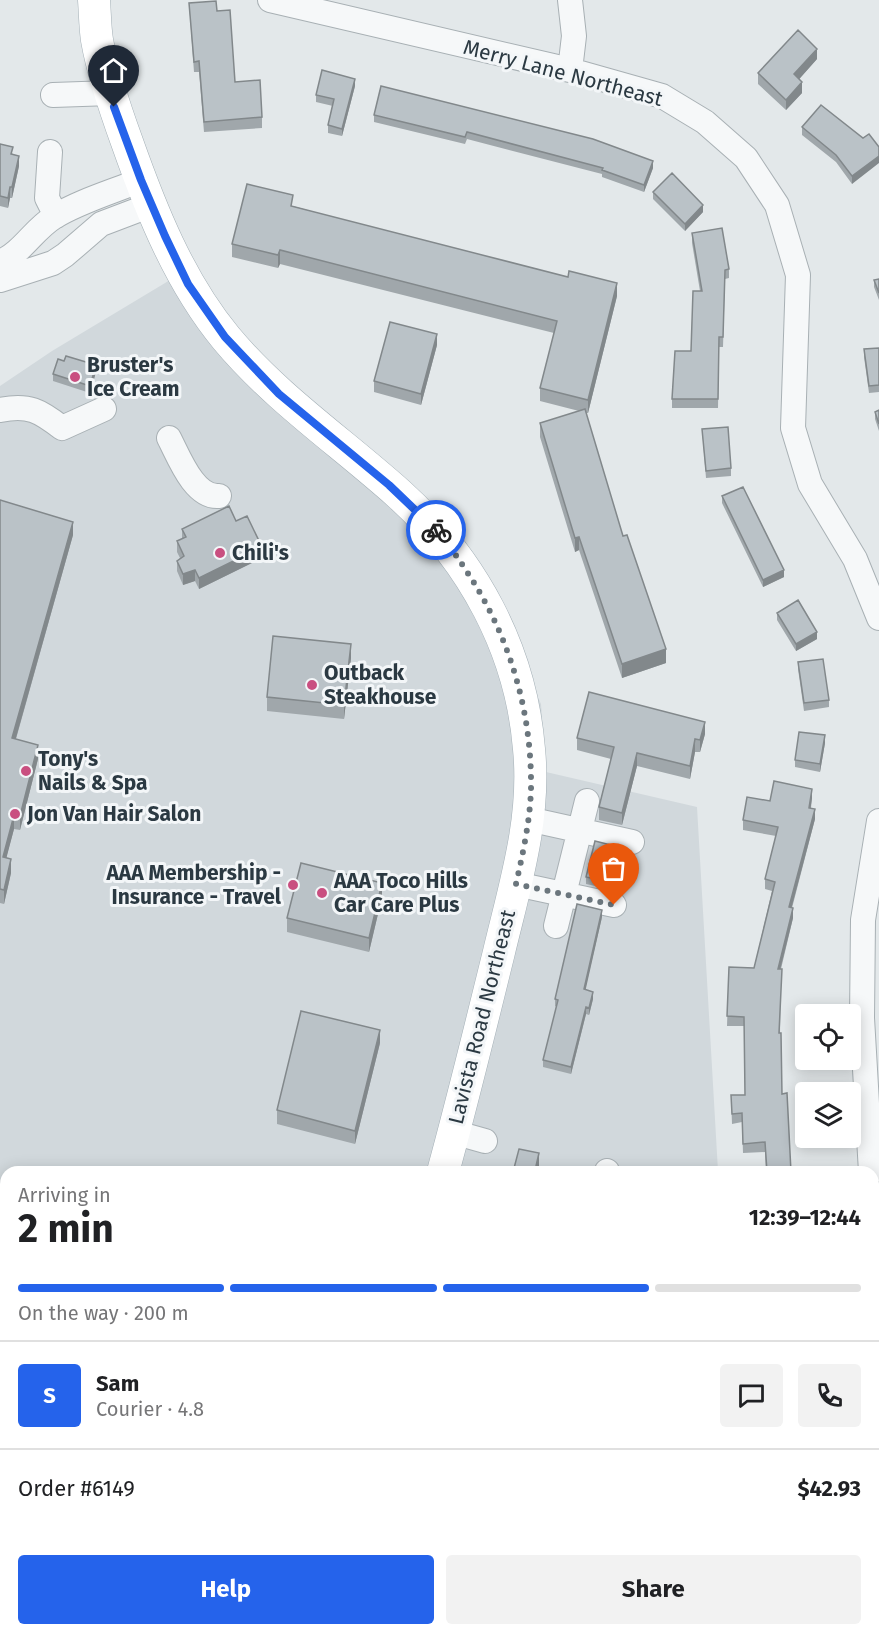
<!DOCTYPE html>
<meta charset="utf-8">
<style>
:root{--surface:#fff;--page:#f2f2f2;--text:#202124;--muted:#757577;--line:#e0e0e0;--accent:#2563eb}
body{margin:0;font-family:"Fira Sans",sans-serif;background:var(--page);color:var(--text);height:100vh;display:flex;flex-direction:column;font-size:22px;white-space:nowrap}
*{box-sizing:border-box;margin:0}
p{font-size:20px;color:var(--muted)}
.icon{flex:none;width:33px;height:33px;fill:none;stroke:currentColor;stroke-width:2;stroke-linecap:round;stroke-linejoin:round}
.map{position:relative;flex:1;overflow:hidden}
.details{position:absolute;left:0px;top:1166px;width:879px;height:470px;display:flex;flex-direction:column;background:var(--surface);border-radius:18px 18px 0 0;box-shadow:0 3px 15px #0003}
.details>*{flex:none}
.tools{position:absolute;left:795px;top:1004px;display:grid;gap:12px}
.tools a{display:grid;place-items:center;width:66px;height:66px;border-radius:6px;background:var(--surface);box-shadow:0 3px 15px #0003;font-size:30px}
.pin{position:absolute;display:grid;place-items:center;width:51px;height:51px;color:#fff;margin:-62px -26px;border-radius:50% 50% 50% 0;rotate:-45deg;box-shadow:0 0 6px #0007}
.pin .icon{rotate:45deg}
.courier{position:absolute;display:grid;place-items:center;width:60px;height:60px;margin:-30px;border:4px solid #2563eb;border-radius:50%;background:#fff;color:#222;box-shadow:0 2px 8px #0007}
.headline em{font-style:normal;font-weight:700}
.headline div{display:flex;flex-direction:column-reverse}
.headline{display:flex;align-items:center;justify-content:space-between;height:102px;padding:0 18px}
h1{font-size:39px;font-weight:700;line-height:45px}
.bar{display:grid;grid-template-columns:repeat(4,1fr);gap:9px 6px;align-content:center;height:72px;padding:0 18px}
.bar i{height:8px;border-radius:4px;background:var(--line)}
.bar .selected{background:var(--accent)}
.bar p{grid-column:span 4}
.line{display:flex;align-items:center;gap:15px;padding:0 18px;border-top:2px solid var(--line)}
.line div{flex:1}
.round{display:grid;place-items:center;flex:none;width:63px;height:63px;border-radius:6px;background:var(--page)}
.primary-button{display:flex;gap:12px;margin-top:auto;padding:12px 18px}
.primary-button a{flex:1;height:69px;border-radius:6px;background:var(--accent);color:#fff;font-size:24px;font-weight:700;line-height:69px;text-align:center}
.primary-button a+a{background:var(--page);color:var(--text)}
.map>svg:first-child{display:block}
.built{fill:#d1d8dc}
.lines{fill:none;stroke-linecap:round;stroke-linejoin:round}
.minor-casing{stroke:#a8b0b4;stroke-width:26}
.major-casing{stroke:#a3afb6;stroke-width:33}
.minor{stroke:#f6f8f9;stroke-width:24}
.major{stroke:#fff;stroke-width:32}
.wall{fill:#a0a7ab}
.shaded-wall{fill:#82888b}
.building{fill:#bac2c7;stroke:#82888b;stroke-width:1.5}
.done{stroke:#6b767d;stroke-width:6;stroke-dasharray:0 10.8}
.route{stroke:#2563eb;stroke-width:8}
.poi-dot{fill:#c94f80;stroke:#f3f6f8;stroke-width:2}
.labels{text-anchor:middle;stroke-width:6;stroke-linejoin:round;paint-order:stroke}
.street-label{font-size:21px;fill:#2b3942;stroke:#f3f6f8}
.poi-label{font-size:21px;font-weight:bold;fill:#2b3942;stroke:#f3f6f8;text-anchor:start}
</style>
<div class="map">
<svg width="879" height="1634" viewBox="0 0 879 1634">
<rect width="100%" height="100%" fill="#e3e8ea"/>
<path class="built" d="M 185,271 L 274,393 L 339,436 L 506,630 L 541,704 L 546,772 L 697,807 L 718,1171 L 6,1172 L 6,1629 L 674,1629 L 670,1634 L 0,1634 L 0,386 L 52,351 Z"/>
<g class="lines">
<defs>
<path id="minor" d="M 270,0 L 570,70 L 662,96 L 705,122 L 746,158 L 777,205 L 798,275 L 793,428 L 810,484 L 855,559 L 879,618
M 570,70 L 574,36 L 570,0
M 53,95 L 111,93
M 50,152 L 47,198 L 56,216
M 0,262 C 23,252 33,230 54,217 C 80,201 112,192 141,180
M 0,280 L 53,263 L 65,255 L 101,224 L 151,205
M 0,410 C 29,404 40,411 62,428 L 104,409
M 169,438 C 179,457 194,498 219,496
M 528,819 L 632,842
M 516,884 L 614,905
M 556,926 L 587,801
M 453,1132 L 485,1141
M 607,1171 L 607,1172
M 871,1172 L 862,1018 L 863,920 L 879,821
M 873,1200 L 879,1277
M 0,1340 L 6,1340
M 0,1499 L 6,1497
M 184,1629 L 187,1634
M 417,1634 L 424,1629
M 579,1634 L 587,1629
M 700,1634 L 704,1629"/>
<path id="major" d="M 94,0 C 95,13 95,27 97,40 C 103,74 115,109 127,142 C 151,210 179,281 226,338 C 276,398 341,442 399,494 C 472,560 521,649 529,749 C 536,818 515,885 499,952 C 481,1025 463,1099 443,1172
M 873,1297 L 879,1296
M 455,1629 L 458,1634
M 110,1634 L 123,1629"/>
</defs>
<use href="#minor" class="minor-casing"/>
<use href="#major" class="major-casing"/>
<use href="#minor" class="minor"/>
<use href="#major" class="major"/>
</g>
<path class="wall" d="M 189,3 L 217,11 L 235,82 L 262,117 L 262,128 L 204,132 L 199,72 L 194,72 Z
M 817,59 L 799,79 L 802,93 L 786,110 L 758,84 L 758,73 Z
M 355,86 L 342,136 L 328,133 L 328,125 L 333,106 L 316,102 L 316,95 Z
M 381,86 L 653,168 L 644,192 L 602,177 L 602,174 L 467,139 L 465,144 L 374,122 L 374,115 Z
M 802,127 L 863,138 L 852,184 L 836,162 L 802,135 Z
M 0,144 L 13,154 L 19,166 L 12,198 L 10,198 L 8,208 L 0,206 Z
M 653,192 L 703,212 L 685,231 L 653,199 Z
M 293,206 L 617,296 L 588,413 L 586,413 L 623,536 L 666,663 L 622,678 L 579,550 L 575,552 L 540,437 L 540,423 L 579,411 L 540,401 L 540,388 L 554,333 L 280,264 L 278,268 L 232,257 L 232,244 Z
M 692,233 L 729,269 L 729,278 L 725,279 L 723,347 L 719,347 L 718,408 L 672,408 L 672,399 L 691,351 L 700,291 L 692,243 Z
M 879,279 L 879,300 L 874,287 L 874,280 Z
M 437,345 L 421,405 L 374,392 L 374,381 Z
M 879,348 L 879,392 L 869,393 L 864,357 L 864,349 Z
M 96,372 L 90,393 L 53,381 L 53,374 Z
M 879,410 L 879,431 L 875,419 L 875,412 Z
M 702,429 L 731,468 L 731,476 L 706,478 Z
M 722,496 L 784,577 L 763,587 L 722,503 Z
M 0,500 L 73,535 L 16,739 L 38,759 L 20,830 L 14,829 L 6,858 L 11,873 L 4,904 L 0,903 Z
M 236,521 L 262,558 L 199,589 L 195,581 L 183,585 L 177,571 L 177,561 L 180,558 L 177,552 L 177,541 L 182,539 L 182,529 Z
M 777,613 L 817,639 L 796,651 L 777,620 Z
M 351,658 L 344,719 L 267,711 L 267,697 Z
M 798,662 L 829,700 L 829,707 L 804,711 L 798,669 Z
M 705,734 L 700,752 L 695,752 L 690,779 L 637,766 L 622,825 L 599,820 L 599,807 L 611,759 L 577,750 L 577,738 Z
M 825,743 L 820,772 L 795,767 L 795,760 Z
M 812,798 L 811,808 L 815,819 L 792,908 L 793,918 L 781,969 L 780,1033 L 782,1094 L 791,1172 L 766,1172 L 765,1152 L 743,1153 L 742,1122 L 732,1124 L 731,1095 L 745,1095 L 744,1026 L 727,1026 L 729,967 L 754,968 L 772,891 L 765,889 L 765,879 L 776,836 L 743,830 L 743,820 L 770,801 Z
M 615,850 L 617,857 L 609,889 L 586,884 L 586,877 Z
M 382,897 L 369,952 L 287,932 L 287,918 Z
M 602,917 L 585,990 L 593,999 L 589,1015 L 586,1014 L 571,1074 L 543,1067 L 543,1060 L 557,1007 L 555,1006 L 555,999 Z
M 380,1043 L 355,1144 L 277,1124 L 277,1110 Z
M 0,1207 L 6,1209 L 6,1284 L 0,1281 Z
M 873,1368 L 879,1368 L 879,1420 L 873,1420 Z
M 873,1567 L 879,1571 L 879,1630 L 877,1634 L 869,1634 L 860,1629 L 873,1629 Z"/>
<path class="shaded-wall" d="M 817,49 L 817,59 L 794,85 L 794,74 Z
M 355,79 L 355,86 L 342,136 L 342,129 Z
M 802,82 L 802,93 L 786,110 L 786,100 Z
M 19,156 L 19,166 L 12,198 L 12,187 Z
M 879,156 L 879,163 L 852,184 L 852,176 Z
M 653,161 L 653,168 L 644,192 L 644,185 Z
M 10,187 L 10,198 L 8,208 L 8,198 Z
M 703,205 L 703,212 L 685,231 L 685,224 Z
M 280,250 L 280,264 L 278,268 L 278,255 Z
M 617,283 L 617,296 L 588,413 L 588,400 Z
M 437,334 L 437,345 L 421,405 L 421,394 Z
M 96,365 L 96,372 L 90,393 L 90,386 Z
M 73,522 L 73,535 L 12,752 L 12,738 Z
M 579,537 L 579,550 L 575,552 L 575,538 Z
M 262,547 L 262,558 L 199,589 L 199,578 Z
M 195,570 L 195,581 L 183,585 L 183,574 Z
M 784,570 L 784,577 L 763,587 L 763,580 Z
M 817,632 L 817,639 L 796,651 L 796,644 Z
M 351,644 L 351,658 L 344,719 L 344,705 Z
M 666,649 L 666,663 L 622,678 L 622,664 Z
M 705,722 L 705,734 L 700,752 L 700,740 Z
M 825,735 L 825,743 L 820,772 L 820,764 Z
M 695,739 L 695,752 L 690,779 L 690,766 Z
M 38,745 L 38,759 L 20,830 L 20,816 Z
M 637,753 L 637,766 L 622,825 L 622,813 Z
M 812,789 L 812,798 L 809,818 L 809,808 Z
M 815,809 L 815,819 L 789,917 L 789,907 Z
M 14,815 L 14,829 L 3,871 L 3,857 Z
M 617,850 L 617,857 L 609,889 L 609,882 Z
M 11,859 L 11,873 L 4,904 L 4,890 Z
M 382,883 L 382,897 L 369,952 L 369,938 Z
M 793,908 L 793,918 L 778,978 L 778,969 Z
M 602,910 L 602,917 L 584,997 L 584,989 Z
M 593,992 L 593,999 L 589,1015 L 589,1008 Z
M 586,1007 L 586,1014 L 571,1074 L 571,1067 Z
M 380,1030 L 380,1043 L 355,1144 L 355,1131 Z
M 539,1153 L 539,1167 L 536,1166 Z
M 875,1431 L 875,1445 L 873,1452 L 873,1438 Z
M 879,1617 L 879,1630 L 877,1634 L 875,1634 L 875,1624 Z
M 758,1629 L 766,1629 L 763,1634 L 755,1634 Z"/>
<path class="building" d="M 216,1 L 217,11 L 230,10 L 235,82 L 260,80 L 262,117 L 204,122 L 199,61 L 194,62 L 189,3 Z
M 798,30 L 817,49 L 794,74 L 802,82 L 786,100 L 758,73 Z
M 322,70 L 355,79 L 342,129 L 328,125 L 334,99 L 316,95 Z
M 381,86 L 593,139 L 653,161 L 644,185 L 602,170 L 603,168 L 467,132 L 465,137 L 374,115 Z
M 821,105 L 863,138 L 869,134 L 879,147 L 879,156 L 852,176 L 836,155 L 802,127 Z
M 0,144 L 13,147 L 11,154 L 19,156 L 12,187 L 10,187 L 8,198 L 0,196 Z
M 672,173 L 703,205 L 685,224 L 653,192 Z
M 247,184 L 293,195 L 291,206 L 568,277 L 569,271 L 617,283 L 588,400 L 540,388 L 557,321 L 280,250 L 278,255 L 232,244 Z
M 722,228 L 729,269 L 725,270 L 723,337 L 719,337 L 718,399 L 672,399 L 675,351 L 691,351 L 693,291 L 702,291 L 692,233 Z
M 879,279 L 879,293 L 874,280 Z
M 390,322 L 437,334 L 421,394 L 374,381 Z
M 879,348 L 879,385 L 869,386 L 864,349 Z
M 66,356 L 96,365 L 90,386 L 53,374 L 58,359 L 64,361 Z
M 585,409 L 623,536 L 627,535 L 666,649 L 622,664 L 579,537 L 575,538 L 540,423 Z
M 879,410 L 879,424 L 875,412 Z
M 728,427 L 731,468 L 706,471 L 702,429 Z
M 743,487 L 784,570 L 763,580 L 722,496 Z
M 0,500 L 73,522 L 12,738 L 38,745 L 20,816 L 14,815 L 3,857 L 11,859 L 4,890 L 0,889 Z
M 229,506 L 236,521 L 247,516 L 262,547 L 199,578 L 195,570 L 183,574 L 177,561 L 184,556 L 177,541 L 186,537 L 182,529 Z
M 798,600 L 817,632 L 796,644 L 777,613 Z
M 273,636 L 351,644 L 344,705 L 267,697 Z
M 823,659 L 829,700 L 804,703 L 798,662 Z
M 589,692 L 705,722 L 700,740 L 695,739 L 690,766 L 637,753 L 622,813 L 599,807 L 614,747 L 577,738 Z
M 799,732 L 825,735 L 820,764 L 795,760 Z
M 774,781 L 812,789 L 809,808 L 815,809 L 789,907 L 793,908 L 778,969 L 782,969 L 779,1033 L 781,1033 L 782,1094 L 787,1093 L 791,1172 L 767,1172 L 765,1142 L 743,1144 L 742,1113 L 732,1114 L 731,1095 L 745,1095 L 744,1017 L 727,1016 L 729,967 L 754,968 L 775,882 L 765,879 L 778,827 L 743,820 L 747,797 L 770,801 Z
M 595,841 L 615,846 L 615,850 L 617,850 L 609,882 L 586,877 Z
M 301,863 L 382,883 L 369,938 L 287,918 Z
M 577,904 L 602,910 L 584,989 L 593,992 L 589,1008 L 586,1007 L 571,1067 L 543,1060 L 558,1000 L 555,999 Z
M 301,1011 L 380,1030 L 355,1131 L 277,1110 Z
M 519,1149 L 539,1153 L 536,1166 L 558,1172 L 513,1172 Z
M 0,1207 L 6,1209 L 6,1271 L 0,1268 Z
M 873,1368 L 879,1368 L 879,1410 L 873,1410 Z
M 873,1567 L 879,1571 L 879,1617 L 875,1624 L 873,1623 Z
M 628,1629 L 651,1629 L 658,1634 L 625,1634 Z
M 717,1629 L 758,1629 L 755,1634 L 713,1634 Z
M 342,1630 L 344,1634 L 333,1634 Z"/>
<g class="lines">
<path class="done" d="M 436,530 C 449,544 460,561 471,578 C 511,641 532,714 531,789 C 530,821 523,853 516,884 L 614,905"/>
<path class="route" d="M 114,107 L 141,180 L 165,236 L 188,284 L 225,337 L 279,394 L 389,485 L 436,530"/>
</g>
<g class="poi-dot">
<circle cx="75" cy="377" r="6"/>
<circle cx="220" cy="553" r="6"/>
<circle cx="312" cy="685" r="6"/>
<circle cx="26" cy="771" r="6"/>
<circle cx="15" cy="814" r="6"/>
<circle cx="293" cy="885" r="6"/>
<circle cx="322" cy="893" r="6"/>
</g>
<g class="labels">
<g class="street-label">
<text transform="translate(563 73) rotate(15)" y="7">Merry Lane Northeast</text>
<text transform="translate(482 1017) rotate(-76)" y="7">Lavista Road Northeast</text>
</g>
<g class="poi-label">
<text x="87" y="372">Bruster's<tspan x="87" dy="24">Ice Cream</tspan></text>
<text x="232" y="560">Chili's</text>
<text x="324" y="680">Outback<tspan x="324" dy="24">Steakhouse</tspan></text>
<text x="38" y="766">Tony's<tspan x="38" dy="24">Nails &amp; Spa</tspan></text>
<text x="27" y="821">Jon Van Hair Salon</text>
<text x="281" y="880" text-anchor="end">AAA Membership -<tspan x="281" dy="24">Insurance - Travel</tspan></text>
<text x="334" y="888">AAA Toco Hills<tspan x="334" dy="24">Car Care Plus</tspan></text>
</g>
</g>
</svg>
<div class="tools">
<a><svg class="icon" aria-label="locate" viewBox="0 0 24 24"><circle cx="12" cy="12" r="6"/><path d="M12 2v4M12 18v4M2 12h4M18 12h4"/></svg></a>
<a><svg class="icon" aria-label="layers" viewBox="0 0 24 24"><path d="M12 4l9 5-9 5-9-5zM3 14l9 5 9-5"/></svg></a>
</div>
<div class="pin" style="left:614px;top:905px;background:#ea580c"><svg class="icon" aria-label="bag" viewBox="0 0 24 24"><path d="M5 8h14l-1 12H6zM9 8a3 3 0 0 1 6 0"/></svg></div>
<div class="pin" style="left:114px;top:107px;background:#1f2937"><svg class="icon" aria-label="home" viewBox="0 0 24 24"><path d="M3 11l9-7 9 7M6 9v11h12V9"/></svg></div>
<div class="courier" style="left:436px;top:530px"><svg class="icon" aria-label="bike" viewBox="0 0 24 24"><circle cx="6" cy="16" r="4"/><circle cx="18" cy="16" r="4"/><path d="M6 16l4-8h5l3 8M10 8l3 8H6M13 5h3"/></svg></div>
<section class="details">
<div class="headline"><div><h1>2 min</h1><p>Arriving in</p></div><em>12:39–12:44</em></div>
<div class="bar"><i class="selected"></i><i class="selected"></i><i class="selected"></i><i></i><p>On the way · 200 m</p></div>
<div class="line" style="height:108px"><b class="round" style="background:var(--accent);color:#fff">S</b><div><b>Sam</b><p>Courier · 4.8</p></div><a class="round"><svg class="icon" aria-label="chat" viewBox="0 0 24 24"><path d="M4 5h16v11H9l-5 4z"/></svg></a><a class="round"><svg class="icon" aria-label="phone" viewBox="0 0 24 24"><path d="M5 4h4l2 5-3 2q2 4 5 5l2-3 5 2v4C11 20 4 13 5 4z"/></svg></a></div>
<div class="line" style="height:78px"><div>Order #6149</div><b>$42.93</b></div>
<div class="primary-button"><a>Help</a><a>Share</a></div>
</section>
</div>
